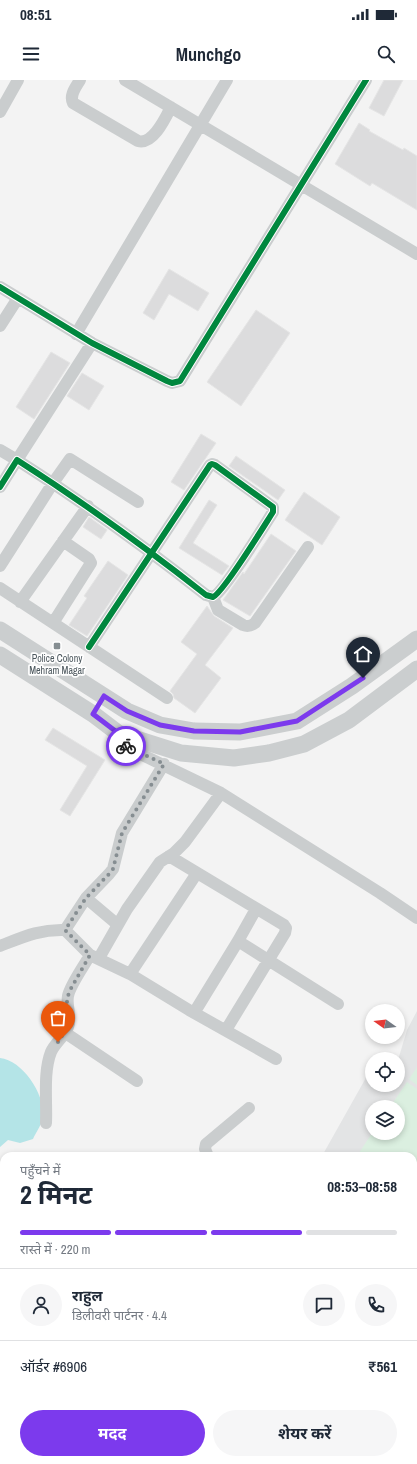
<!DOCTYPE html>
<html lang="hi">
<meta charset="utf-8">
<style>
:root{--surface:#fff;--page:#f6f6f7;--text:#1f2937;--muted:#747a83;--line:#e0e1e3;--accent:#7c3aed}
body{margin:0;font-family:"Archivo Narrow","Noto Sans Devanagari",sans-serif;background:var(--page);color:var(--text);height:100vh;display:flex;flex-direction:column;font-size:15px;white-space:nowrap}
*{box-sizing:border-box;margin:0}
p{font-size:13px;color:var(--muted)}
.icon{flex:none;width:22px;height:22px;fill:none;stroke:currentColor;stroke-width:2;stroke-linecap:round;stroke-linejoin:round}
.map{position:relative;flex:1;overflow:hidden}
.side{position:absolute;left:0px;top:1072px;width:417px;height:312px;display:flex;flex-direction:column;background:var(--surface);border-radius:12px 12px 0 0;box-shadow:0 2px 6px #0003}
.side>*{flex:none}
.needle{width:26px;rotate:284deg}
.fabs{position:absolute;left:365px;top:924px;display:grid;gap:8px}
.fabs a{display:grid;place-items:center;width:40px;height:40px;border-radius:50%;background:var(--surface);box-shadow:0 2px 6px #0003;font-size:20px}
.pin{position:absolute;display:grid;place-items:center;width:34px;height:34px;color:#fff;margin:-41px -17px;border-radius:50% 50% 50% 0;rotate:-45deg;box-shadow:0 0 4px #0007}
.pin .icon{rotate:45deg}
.courier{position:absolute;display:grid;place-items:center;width:40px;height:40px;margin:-20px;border:3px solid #7c3aed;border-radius:50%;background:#fff;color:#222;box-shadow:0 1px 5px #0007}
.head em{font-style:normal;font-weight:700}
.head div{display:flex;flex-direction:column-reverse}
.head{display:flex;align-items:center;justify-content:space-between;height:68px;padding:0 20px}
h1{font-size:26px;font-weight:700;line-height:30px}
.bar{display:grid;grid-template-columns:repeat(4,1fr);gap:6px 4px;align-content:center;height:48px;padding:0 20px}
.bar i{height:5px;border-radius:3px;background:var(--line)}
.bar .on{background:var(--accent)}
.bar p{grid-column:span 4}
.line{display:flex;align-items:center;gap:10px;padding:0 20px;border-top:1px solid var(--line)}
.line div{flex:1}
.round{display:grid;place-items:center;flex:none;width:42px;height:42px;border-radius:21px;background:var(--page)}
.button{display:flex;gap:8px;margin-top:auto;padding:8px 20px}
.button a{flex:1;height:46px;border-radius:24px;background:var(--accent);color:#fff;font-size:16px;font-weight:700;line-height:46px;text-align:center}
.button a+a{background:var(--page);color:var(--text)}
.status{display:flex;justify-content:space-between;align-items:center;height:28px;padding:0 20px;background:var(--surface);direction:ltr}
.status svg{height:11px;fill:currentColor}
header{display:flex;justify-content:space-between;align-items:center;height:52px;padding:0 20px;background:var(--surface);font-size:18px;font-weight:700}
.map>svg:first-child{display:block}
.airport{fill:#e3e4e5;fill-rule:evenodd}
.green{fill:#dbefe0}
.water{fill:#b4e4e7}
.building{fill:#dcdcdd;stroke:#e5e5e5}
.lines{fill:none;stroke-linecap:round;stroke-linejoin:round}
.street{stroke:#cacdce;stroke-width:12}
.secondary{stroke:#cbcecf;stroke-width:17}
.cycleway-casing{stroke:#fff;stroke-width:8}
.cycleway{stroke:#00873e;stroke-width:6}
.done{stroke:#868e92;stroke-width:4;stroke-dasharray:0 7.2}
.route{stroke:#7c3aed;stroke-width:5}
.poi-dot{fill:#868e92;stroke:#fff;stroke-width:1.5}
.labels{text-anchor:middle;stroke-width:3.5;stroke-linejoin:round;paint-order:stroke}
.poi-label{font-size:10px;fill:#4c575d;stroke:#fff}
</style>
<div class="status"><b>08:51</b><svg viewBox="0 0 49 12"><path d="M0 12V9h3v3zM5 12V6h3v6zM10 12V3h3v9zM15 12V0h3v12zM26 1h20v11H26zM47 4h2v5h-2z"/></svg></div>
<header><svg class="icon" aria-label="menu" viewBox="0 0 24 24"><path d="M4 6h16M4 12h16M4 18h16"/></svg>Munchgo<svg class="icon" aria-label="search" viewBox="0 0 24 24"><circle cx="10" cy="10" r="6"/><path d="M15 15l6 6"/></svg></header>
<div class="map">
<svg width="417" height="1384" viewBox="0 0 417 1384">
<rect width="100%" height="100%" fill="#f3f3f3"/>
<path class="airport" d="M 417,931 L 417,1384 L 199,1384 L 201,1380 L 413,1380 L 413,1076 L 322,1076 L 372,987 L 372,1005 L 398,1005 L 398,980 L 407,950 ZM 372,1027 L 398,1027 L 398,1053 L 372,1053 Z
M 0,1308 L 4,1312 L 4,1380 L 64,1380 L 68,1384 L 0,1384 Z"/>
<path class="green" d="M 417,987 L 417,1005 L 409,999 Z
M 407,1002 L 417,1009 L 417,1317 L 413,1315 L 413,1076 L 357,1076 L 372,1053 L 398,1053 L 398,1027 L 390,1027 Z
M 237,1380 L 404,1380 L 410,1384 L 236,1384 Z"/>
<path class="water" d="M 0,978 C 22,980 45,1014 43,1036 C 43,1043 36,1052 33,1059 L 20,1063 L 8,1060 L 0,1067 Z"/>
<path class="building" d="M 384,0 L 403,0 L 384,36 L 369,28 Z
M 359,43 L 370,50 L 369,51 L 403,70 L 404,68 L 417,76 L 417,130 L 372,103 L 370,106 L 335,84 Z
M 169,189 L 209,213 L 198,231 L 169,214 L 154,240 L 143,233 Z
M 256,230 L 290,253 L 241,326 L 207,302 Z
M 51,272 L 70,283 L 34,339 L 16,327 Z
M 82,293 L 104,306 L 89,330 L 67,316 Z
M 201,354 L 216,363 L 184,410 L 171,402 Z
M 236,376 L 285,410 L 278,420 L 229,386 Z
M 304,412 L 340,437 L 322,465 L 285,440 Z
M 209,420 L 217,425 L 193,463 L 229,486 L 222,495 L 179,468 Z
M 89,437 L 107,450 L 101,459 L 83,447 Z
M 271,454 L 296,471 L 250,536 L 223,520 L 243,492 L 244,494 Z
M 108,481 L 128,495 L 87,556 L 69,545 L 87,518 L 84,516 Z
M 207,526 L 214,536 L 233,548 L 205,585 L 221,598 L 195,633 L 174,618 L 173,614 L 170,611 L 197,574 L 181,562 Z
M 53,648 L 105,680 L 70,736 L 60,730 L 87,686 L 45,660 Z"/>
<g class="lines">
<path class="street" d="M 80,0 C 76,7 69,15 73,23 L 138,61 C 153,65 165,39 171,27
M 125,0 L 417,174
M 0,32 L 18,0
M 0,207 L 92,263 L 167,301 L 172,303 L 180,301 L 366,0
M 0,246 L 18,218
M 76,254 L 227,0
M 0,370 L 17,380 L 92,263
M 0,407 L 17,380 C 83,422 145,467 206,515 L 213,517 C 223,513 264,446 273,432 L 273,427 L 215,385 L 212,384 L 210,385 L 89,567
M 0,486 L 53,403 L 70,379 L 138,422
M 0,508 L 167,618
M 213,517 L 218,530 L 243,545 C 248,547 251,546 255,543 L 308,467
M 20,522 L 88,426
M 53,543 L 91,483 L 89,479 L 63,461
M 118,653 L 120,660 L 130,669 L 221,713 L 380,813 L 417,838
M 169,776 L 284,845 L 286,848 L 285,853 L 226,950
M 86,818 L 118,845
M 65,850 L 86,818 L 109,794 L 113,789 L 122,753 L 164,684
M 238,861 L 338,924
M 0,866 C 23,857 40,849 65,850 L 90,875 L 130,894 L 189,930 L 276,979
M 99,878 L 127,829 L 160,782 L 174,773 L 185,762 L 221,713
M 130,894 L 197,793
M 194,933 L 238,861 L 256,829
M 64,952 L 137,1001
M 46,1043 C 47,1022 43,992 51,972 C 55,963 65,956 68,947 C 72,937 66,926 68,916 C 70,905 84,886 90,875
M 208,1076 L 205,1069 L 206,1064 L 249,1028
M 0,1252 L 4,1248
M 0,1261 L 4,1266
M 107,1380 C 114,1384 122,1384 129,1380"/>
<path class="secondary" d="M 0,550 L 127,631 L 160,645 L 194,651 L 240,652 L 297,641 L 352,606 L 417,559
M 0,575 L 93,634 L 118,653 L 181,673 L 234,678 L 269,673 L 304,664 L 349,640 L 417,589
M 0,1334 L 4,1339
M 41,1380 L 45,1384"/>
<defs>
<path id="cycleway" d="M 0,207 L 92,263 L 167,301 L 172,303 L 180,301 L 366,0
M 0,407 L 17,380 C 83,422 145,467 206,515 L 213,517 C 223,513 264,446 273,432 L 273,427 L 215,385 L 212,384 L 210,385 L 89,567"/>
</defs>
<use href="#cycleway" class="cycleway-casing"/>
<use href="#cycleway" class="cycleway"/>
</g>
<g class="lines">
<path class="done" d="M 58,962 L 68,946 L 67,921 L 69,912 L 90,875 L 65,850 L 86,818 L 109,794 L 113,789 L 122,753 L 164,684 L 126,666"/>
<path class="route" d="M 126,666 L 120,660 L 118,653 L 93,634 L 104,616 L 127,631 L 160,645 L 194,651 L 240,652 L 297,641 L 363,598"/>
</g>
<rect class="poi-dot" x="53" y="562" width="8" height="8" rx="2"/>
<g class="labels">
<g class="poi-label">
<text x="57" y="582">Police Colony<tspan x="57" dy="12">Mehram Magar</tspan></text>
</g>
</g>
</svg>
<div class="fabs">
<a><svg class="needle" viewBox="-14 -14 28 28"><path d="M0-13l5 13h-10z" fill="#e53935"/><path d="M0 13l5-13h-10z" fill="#747a83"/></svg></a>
<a><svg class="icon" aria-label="locate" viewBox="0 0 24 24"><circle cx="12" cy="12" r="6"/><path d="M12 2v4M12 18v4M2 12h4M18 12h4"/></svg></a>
<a><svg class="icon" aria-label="layers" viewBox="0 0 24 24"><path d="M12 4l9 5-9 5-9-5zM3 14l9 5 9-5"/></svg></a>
</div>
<div class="pin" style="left:58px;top:962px;background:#ea580c"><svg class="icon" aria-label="bag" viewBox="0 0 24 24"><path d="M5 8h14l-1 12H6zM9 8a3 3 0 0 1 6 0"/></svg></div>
<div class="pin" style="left:363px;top:598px;background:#1f2937"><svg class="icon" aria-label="home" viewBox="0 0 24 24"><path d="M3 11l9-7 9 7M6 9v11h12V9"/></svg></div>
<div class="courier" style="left:126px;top:666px"><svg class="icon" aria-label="bike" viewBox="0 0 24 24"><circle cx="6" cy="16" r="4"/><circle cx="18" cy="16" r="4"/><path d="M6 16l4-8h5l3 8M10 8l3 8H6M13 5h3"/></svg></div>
<section class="side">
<div class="head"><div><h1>2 मिनट</h1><p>पहुँचने में</p></div><em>08:53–08:58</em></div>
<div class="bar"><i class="on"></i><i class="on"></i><i class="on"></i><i></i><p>रास्ते में · 220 m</p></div>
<div class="line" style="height:72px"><a class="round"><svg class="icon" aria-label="person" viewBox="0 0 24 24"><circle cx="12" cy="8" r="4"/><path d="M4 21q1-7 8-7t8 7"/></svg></a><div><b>राहुल</b><p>डिलीवरी पार्टनर · 4.4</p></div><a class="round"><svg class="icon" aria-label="chat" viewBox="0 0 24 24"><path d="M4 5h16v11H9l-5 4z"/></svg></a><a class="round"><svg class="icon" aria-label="phone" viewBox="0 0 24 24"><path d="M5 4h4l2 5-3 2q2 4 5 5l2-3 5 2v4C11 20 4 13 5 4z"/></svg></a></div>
<div class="line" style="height:52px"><div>ऑर्डर #6906</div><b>₹561</b></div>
<div class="button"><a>मदद</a><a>शेयर करें</a></div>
</section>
</div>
